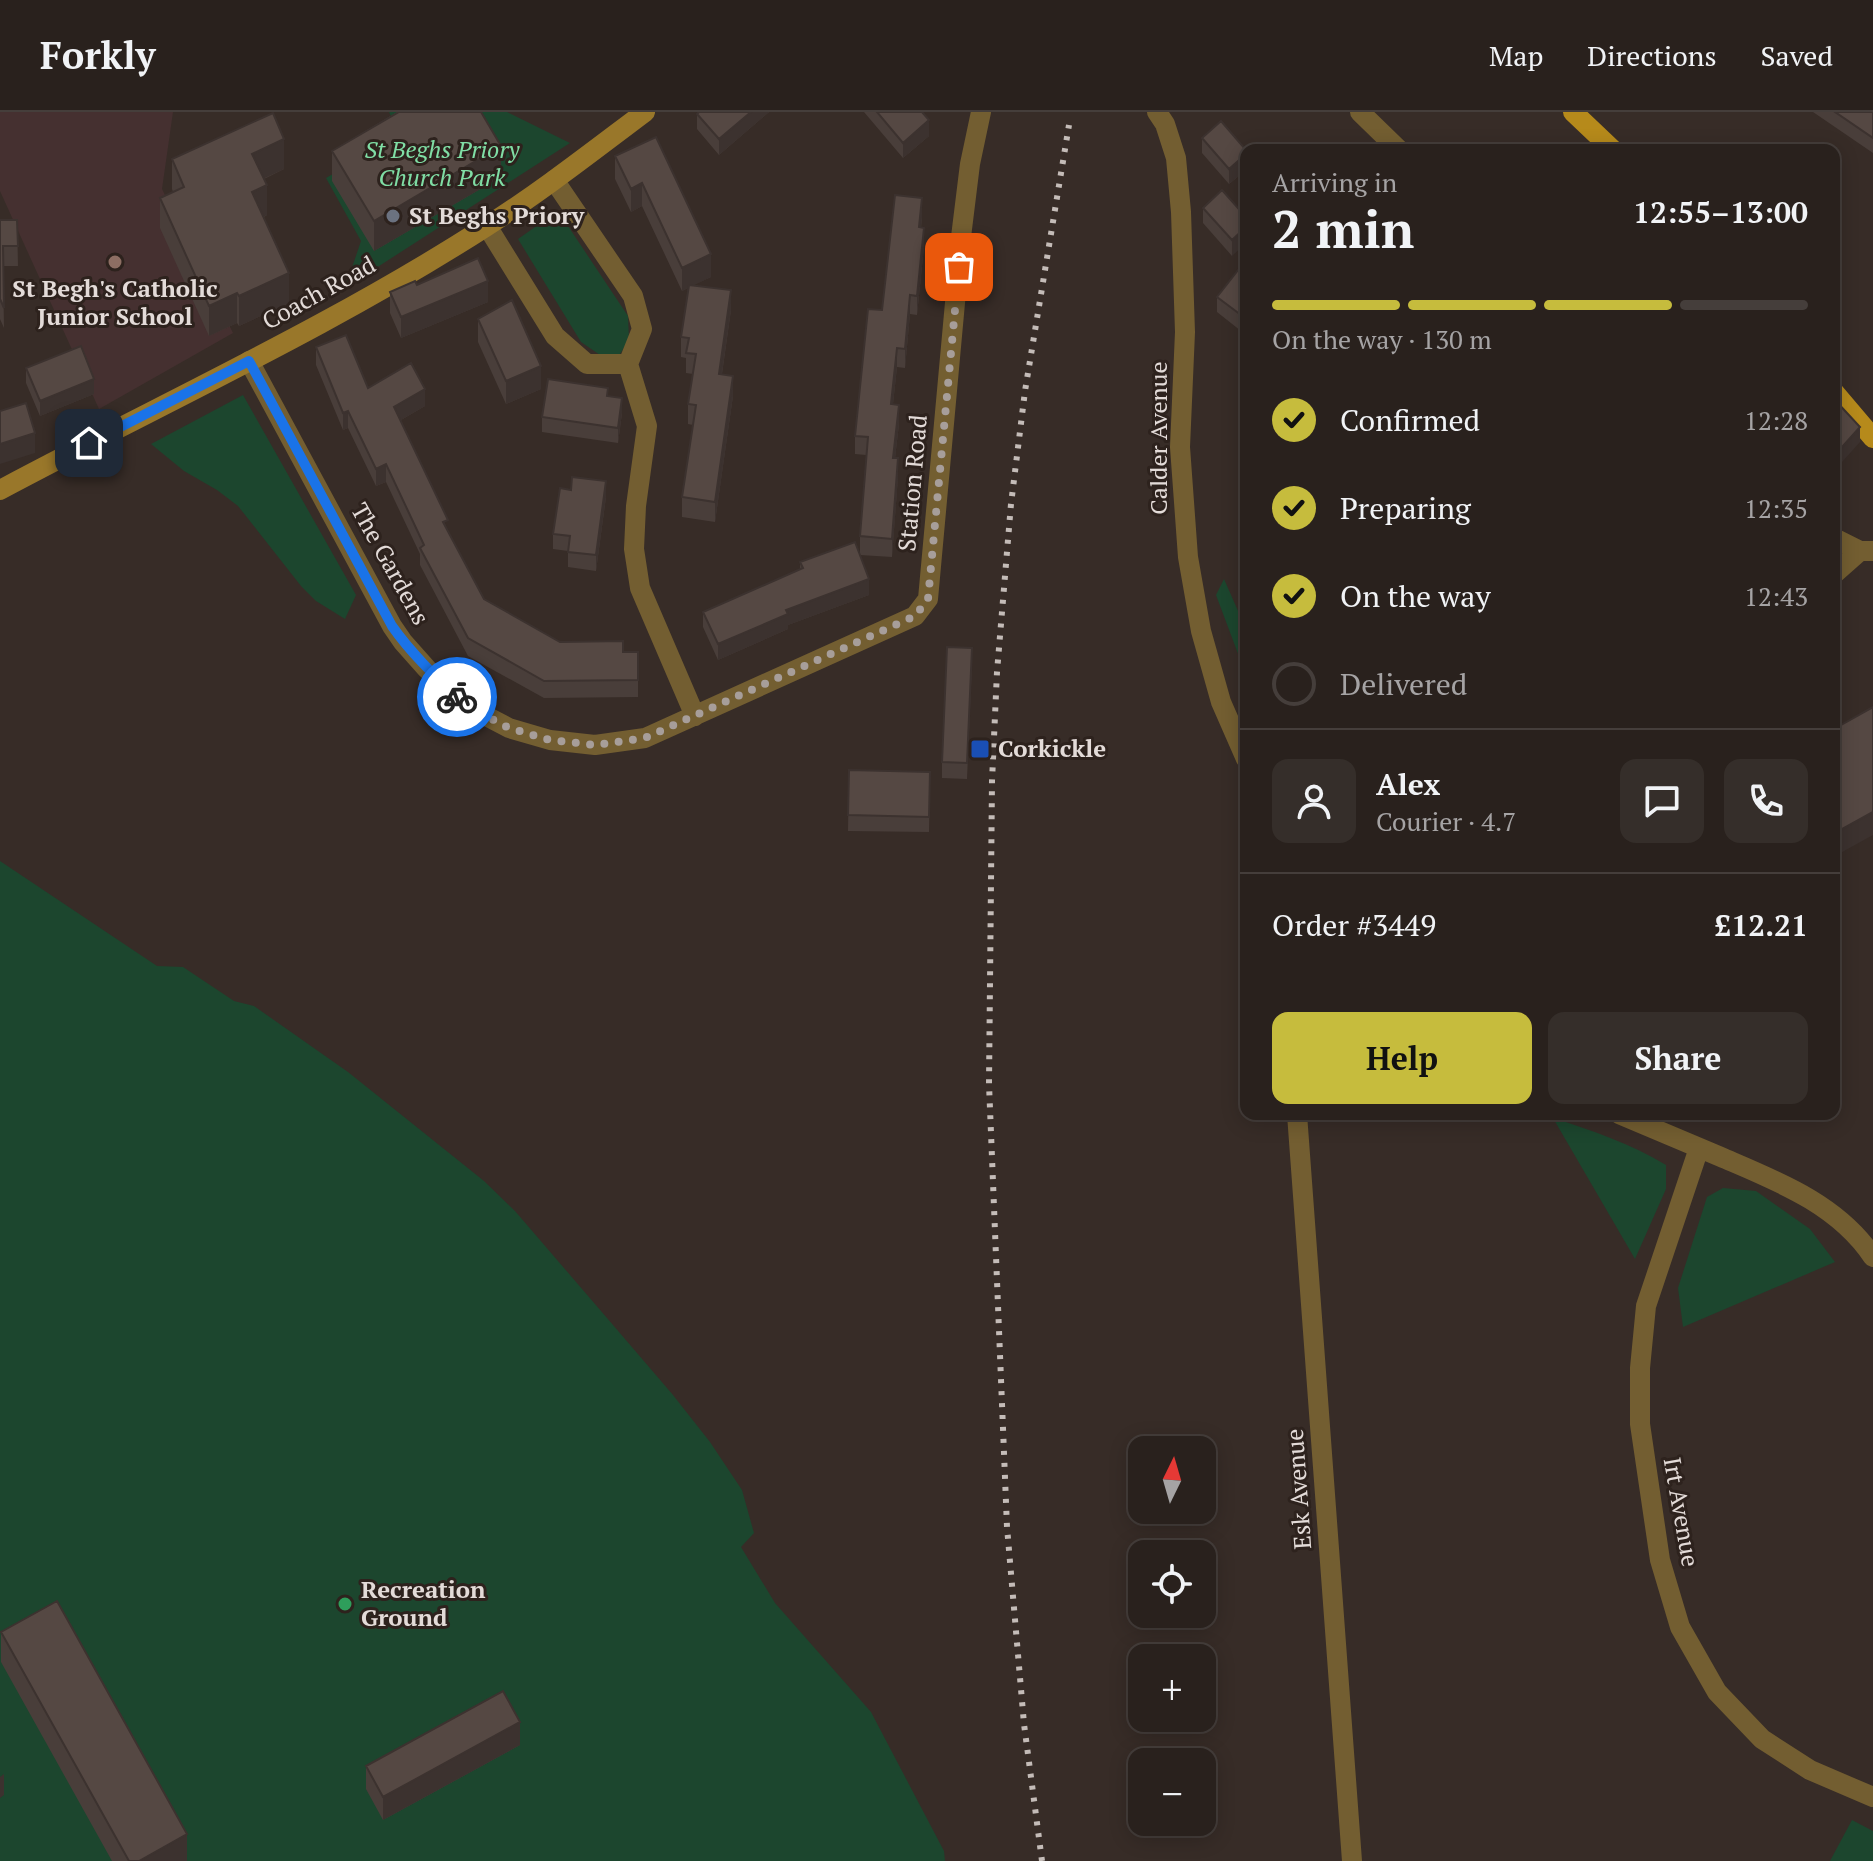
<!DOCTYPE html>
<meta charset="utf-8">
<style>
:root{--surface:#29211d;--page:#352e2a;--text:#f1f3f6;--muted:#a5a3a4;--line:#453e3b;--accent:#c6bc3d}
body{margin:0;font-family:"PT Serif",serif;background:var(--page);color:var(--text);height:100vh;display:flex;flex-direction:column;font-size:30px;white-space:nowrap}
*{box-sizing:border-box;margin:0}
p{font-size:26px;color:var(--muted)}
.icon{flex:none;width:44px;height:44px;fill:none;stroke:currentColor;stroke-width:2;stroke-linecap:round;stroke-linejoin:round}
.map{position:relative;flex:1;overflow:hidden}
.sheet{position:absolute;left:1240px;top:32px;width:600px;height:976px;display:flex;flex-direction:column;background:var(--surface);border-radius:16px;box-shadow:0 4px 20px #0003,0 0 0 2px var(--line)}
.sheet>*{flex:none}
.needle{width:52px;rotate:5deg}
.controls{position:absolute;left:1128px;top:1324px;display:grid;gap:16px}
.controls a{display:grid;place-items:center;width:88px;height:88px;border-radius:16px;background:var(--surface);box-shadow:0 4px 20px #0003,0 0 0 2px var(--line);font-size:40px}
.pin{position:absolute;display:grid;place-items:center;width:68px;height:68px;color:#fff;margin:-34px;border-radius:16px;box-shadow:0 4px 12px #0006}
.courier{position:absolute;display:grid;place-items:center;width:80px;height:80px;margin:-40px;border:6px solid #1a73e8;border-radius:50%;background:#fff;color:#222;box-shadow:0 2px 10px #0007}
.summary em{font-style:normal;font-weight:700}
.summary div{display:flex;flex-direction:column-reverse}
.summary{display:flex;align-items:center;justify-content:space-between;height:136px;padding:0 32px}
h1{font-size:52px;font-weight:700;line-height:60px}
.bar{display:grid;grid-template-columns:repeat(4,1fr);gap:12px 8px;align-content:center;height:96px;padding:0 32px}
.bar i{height:10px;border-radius:6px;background:var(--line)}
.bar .selected{background:var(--accent)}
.bar p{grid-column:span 4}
.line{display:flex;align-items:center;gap:20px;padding:0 32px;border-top:2px solid var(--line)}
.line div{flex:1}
.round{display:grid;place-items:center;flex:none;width:84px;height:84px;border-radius:16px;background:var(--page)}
ol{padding:0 32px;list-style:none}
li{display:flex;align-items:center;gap:24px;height:88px}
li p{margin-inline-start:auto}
li .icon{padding:8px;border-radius:50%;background:var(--accent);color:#111;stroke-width:4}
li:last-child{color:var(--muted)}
li i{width:44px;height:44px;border:4px solid var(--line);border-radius:50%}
.button{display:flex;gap:16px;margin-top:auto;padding:16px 32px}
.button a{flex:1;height:92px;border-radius:16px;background:var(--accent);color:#111;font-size:32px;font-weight:700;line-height:92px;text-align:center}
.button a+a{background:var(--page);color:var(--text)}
header{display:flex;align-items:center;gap:48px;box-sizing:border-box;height:112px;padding:0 40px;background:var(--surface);border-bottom:2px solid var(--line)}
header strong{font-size:38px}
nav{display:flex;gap:44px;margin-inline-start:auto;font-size:28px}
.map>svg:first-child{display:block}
.education{fill:#453030}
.green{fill:#1c462e}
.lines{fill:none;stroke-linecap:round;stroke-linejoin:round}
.street{stroke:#735e31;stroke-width:20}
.secondary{stroke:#99772a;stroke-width:20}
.primary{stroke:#b68a1b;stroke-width:20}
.rail{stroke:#c4bcb8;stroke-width:6;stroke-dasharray:4 8;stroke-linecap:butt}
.wall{fill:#493e3a}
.shaded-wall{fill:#3c322f}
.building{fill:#554843;stroke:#3c322f;stroke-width:2}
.done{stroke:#a79e9a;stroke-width:8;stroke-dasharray:0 14.4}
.route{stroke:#1a73e8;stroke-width:10}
.worship-dot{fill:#6b7280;stroke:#2d221d;stroke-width:3}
.education-dot{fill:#8d6e63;stroke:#2d221d;stroke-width:3}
.transit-dot{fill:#1a4fb4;stroke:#2d221d;stroke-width:3}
.leisure-dot{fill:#2e9e5b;stroke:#2d221d;stroke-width:3}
.labels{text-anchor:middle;stroke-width:6;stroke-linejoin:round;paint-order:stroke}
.park-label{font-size:24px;font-style:italic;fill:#80dea5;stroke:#2d221d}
.poi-label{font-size:24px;font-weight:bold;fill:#e3dbd8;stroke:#2d221d;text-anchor:start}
.street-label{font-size:24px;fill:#e3dbd8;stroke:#2d221d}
</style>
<header>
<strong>Forkly</strong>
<nav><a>Map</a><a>Directions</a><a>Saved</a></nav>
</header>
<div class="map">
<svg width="1873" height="1749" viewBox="0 0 1873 1749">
<rect width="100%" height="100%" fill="#372c27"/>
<path class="education" d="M 0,0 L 173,0 L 162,77 L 233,221 L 99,297 L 0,79 Z"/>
<path class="green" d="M 389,0 L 507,0 L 570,31 L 345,176 L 361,129 L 326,66 L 400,23 Z
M 558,99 L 628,204 L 629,228 L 620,242 L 600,243 L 581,230 L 518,127 Z
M 243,283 L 356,483 L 345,507 L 316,489 L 301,474 L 238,394 L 217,378 L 184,359 L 151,332 Z
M 1224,467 L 1246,517 L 1246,563 L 1216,483 Z
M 0,749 L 157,854 L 183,855 L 234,889 L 254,894 L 348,960 L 484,1069 L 515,1099 L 607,1206 L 673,1283 L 710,1330 L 742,1378 L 754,1421 L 741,1435 L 775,1491 L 871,1600 L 944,1739 L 945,1749 L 0,1749 Z
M 1553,1006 C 1593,1019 1630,1031 1666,1053 L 1666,1077 L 1635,1147 Z
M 1723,1076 L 1756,1079 L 1810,1117 L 1835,1150 L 1683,1215 L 1678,1176 L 1707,1085 Z
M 1852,1708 L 1873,1719 L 1873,1749 L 1830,1749 Z"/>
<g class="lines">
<path class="street" d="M 1157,0 L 1165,12 L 1176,46 L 1181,100 L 1185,220 L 1180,335 L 1188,445 L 1201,519 L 1221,590 L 1246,647
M 1360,0 L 1399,38
M 554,68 L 633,184 L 642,217 L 628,252 L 647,314 L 636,394 L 634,437 L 640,476 L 695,604
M 487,114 L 555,224 L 587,252 L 628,252
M 249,249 L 392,514 L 403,530 L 427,557 L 465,593 L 509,616 L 550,628 L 595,633 L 645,626 L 915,504 L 928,487 L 961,125 L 970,52 L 981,0
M 1834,426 L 1860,439 L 1873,439
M 1834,462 L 1860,439
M 1297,1002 L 1352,1749
M 1619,1002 C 1653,1016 1687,1031 1721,1045 C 1777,1069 1838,1092 1873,1145
M 1699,1036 L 1646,1194 L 1640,1256 L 1640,1312 L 1660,1448 L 1680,1515 L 1717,1580 L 1762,1627 L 1810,1658 L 1873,1685"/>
<path class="secondary" d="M 0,378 C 163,291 332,214 487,114 C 542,79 593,39 645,0"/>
<path class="primary" d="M 1573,0 L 1613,38
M 1834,280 L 1873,326"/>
<path class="rail" d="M 1042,1749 L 1024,1612 L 1007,1415 L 989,972 L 992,669 L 997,560 L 1011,392 L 1025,279 L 1069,13"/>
</g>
<path class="wall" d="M 397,0 L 481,0 L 501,65 L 374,139 L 332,69 L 332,39 Z
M 699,0 L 769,0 L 719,43 L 697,17 L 697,2 Z
M 864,0 L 922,0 L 929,24 L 903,46 Z
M 1813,0 L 1873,0 L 1873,41 Z
M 656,25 L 711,165 L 693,173 L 731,198 L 722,262 L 733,284 L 715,410 L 682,405 L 682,385 L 693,313 L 688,312 L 688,292 L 693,262 L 686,261 L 686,246 L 681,245 L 681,225 L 688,176 L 682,179 L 642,94 L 631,100 L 615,67 L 615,44 Z
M 1202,26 L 1246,38 L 1246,58 L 1229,72 L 1202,41 Z
M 172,47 L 284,57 L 264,67 L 267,103 L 264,105 L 289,191 L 239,214 L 237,211 L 209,224 L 160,116 L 160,86 L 173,80 L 172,77 Z
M 1203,96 L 1246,105 L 1232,144 L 1203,111 Z
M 922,105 L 921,116 L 924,135 L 917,203 L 910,202 L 905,256 L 897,255 L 893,292 L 899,312 L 895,346 L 898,365 L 892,445 L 860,443 L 860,424 L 866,343 L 855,342 L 855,324 L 882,198 Z
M 0,108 L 17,108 L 18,154 L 3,154 L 4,216 L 0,207 Z
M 1246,148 L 1246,212 L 1241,219 L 1217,200 L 1217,185 Z
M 417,173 L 488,190 L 401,226 L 390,201 L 390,180 Z
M 478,207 L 541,277 L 506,292 L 478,230 Z
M 316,235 L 368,276 L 425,294 L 401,308 L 448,419 L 484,487 L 560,530 L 623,540 L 638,540 L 638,585 L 544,586 L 468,544 L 420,453 L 420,442 L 386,370 L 376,374 L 348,316 L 343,318 L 316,253 Z
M 26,256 L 94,282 L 40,304 L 26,271 Z
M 608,284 L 622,301 L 618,331 L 542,320 L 542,305 Z
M 606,385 L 596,459 L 568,455 L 568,439 L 553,437 L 553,422 Z
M 800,450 L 869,483 L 788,513 L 788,517 L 718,548 L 703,515 L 703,500 L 800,457 Z
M 972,552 L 967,667 L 942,666 L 942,650 Z
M 1873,595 L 1835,744 L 1834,742 L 1834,617 Z
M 849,658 L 930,660 L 929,720 L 848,719 Z
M 1,1520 L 187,1749 L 112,1749 L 1,1550 Z
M 520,1633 L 383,1708 L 366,1677 L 366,1654 Z"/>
<path class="shaded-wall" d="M 751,0 L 769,0 L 719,43 L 719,27 Z
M 929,8 L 929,24 L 903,46 L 903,31 Z
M 284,27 L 284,57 L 252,72 L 252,42 Z
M 501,34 L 501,65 L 374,139 L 374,109 Z
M 1246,42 L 1246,58 L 1229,72 L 1229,57 Z
M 642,71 L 642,94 L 631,100 L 631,77 Z
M 267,73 L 267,103 L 252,110 L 252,80 Z
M 922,86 L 922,105 L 919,134 L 919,115 Z
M 1246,115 L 1246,131 L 1232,144 L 1232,128 Z
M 924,116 L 924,135 L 917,203 L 917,184 Z
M 711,142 L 711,165 L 682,179 L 682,156 Z
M 289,161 L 289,191 L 239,214 L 239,184 Z
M 488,169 L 488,190 L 401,226 L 401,205 Z
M 731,178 L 731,198 L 719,282 L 719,262 Z
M 237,181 L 237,211 L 209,224 L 209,194 Z
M 910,183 L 910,202 L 905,256 L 905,237 Z
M 1246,197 L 1246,212 L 1241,219 L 1241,203 Z
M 897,236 L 897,255 L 891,311 L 891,292 Z
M 541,254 L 541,277 L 506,292 L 506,269 Z
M 733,264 L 733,284 L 715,410 L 715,390 Z
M 94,267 L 94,282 L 40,304 L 40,289 Z
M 425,277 L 425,294 L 394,312 L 394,295 Z
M 622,286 L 622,301 L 618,331 L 618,316 Z
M 899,293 L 899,312 L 893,364 L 893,346 Z
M 348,299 L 348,316 L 343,318 L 343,301 Z
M 1860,315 L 1860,330 L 1834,359 L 1834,344 Z
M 35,321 L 35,341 L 0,352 L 0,332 Z
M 898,346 L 898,365 L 892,445 L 892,427 Z
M 386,352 L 386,370 L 376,374 L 376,357 Z
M 606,369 L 606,385 L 596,459 L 596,443 Z
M 869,467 L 869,483 L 788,513 L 788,517 L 718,548 L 718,532 L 786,498 Z
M 1873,700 L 1873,723 L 1835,744 L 1835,721 Z
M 520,1610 L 520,1633 L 383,1708 L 383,1685 Z
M 4,1662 L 4,1683 L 0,1686 L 0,1665 Z
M 187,1722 L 187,1749 L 139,1749 Z"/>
<path class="building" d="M 399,0 L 481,0 L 501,34 L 374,109 L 332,39 Z
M 699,0 L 751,0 L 719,27 L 697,2 Z
M 877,0 L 922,0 L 929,8 L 903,31 Z
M 1835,0 L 1873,0 L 1873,26 Z
M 273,1 L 284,27 L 252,42 L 267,73 L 252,80 L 289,161 L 239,184 L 237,181 L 209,194 L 160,86 L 184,75 L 172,47 Z
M 1221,9 L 1246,38 L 1246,42 L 1229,57 L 1202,26 Z
M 656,25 L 711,142 L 682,156 L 642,71 L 631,77 L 615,44 Z
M 1222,78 L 1246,105 L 1246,115 L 1232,128 L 1203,96 Z
M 895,83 L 922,86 L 919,115 L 924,116 L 917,184 L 910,183 L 905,237 L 897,236 L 891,292 L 899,293 L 893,346 L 898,346 L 892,427 L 860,424 L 868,325 L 855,324 L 868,197 L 882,198 Z
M 0,108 L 17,108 L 18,134 L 3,134 L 4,196 L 0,187 Z
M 478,146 L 488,169 L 401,205 L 390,180 L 415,169 L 417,173 Z
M 1246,148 L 1246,197 L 1241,203 L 1217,185 Z
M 689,173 L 731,178 L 719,262 L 733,264 L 715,390 L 682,385 L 696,293 L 688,292 L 696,242 L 686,241 L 689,226 L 681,225 Z
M 512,188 L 541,254 L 506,269 L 478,207 Z
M 346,223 L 368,276 L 411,251 L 425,277 L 394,295 L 448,408 L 443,410 L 484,487 L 560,530 L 623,529 L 623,540 L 638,540 L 638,568 L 544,569 L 468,526 L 420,436 L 424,433 L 386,352 L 376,357 L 348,299 L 343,301 L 316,235 Z
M 81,234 L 94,267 L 40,289 L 26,256 Z
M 548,267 L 608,276 L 607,284 L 622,286 L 618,316 L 542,305 Z
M 1835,288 L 1860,315 L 1834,344 L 1834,289 Z
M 26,291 L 35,321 L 0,332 L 0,299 Z
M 572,365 L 606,369 L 596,443 L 568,440 L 570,424 L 553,422 L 560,376 L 571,378 Z
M 855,430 L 869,467 L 786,498 L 788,502 L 718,532 L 703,500 L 803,456 L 800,450 Z
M 947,535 L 972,536 L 967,651 L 942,650 Z
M 1873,595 L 1873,700 L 1835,721 L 1834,719 L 1834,617 Z
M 849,658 L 930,660 L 929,705 L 848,703 Z
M 57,1489 L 187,1722 L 139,1749 L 129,1749 L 1,1520 Z
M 503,1579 L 520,1610 L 383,1685 L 366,1654 Z"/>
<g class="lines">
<path class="done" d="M 457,585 L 465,593 L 509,616 L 550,628 L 595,633 L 645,626 L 915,504 L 928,487 L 959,155"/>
<path class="route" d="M 89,331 L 249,249 L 392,514 C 411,541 434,563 457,585"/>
</g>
<circle class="worship-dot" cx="393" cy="104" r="8"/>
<circle class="education-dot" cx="115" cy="150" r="8"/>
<rect class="transit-dot" x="970" y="627" width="20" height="20" rx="4"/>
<circle class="leisure-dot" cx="345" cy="1492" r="8"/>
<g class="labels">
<g class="park-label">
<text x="442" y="46">St Beghs Priory<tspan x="442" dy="28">Church Park</tspan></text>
</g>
<g class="poi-label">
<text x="409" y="112">St Beghs Priory</text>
<text x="115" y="185" text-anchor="middle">St Begh's Catholic<tspan x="115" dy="28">Junior School</tspan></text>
<text x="998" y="645">Corkickle</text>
<text x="361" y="1486">Recreation<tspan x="361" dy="28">Ground</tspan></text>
</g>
<g class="street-label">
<text transform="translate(319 181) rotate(-29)" y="8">Coach Road</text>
<text transform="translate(1159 326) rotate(-90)" y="8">Calder Avenue</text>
<text transform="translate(913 371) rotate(-85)" y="8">Station Road</text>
<text transform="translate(390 452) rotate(61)" y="8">The Gardens</text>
<text transform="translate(1299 1377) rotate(-94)" y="8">Esk Avenue</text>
<text transform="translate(1681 1400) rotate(80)" y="8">Irt Avenue</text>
</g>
</g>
</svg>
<div class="controls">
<a><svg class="needle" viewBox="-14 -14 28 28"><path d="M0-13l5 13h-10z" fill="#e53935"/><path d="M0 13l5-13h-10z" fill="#a5a3a4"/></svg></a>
<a><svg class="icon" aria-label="locate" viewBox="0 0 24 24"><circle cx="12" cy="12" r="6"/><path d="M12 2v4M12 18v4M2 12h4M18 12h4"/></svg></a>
<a>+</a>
<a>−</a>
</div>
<div class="pin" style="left:959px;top:155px;background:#ea580c"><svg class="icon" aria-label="bag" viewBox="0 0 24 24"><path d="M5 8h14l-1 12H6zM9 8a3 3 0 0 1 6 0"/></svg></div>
<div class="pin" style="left:89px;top:331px;background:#1f2937"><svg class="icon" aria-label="home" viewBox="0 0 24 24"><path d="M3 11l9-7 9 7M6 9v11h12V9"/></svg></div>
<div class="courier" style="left:457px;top:585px"><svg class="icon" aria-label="bike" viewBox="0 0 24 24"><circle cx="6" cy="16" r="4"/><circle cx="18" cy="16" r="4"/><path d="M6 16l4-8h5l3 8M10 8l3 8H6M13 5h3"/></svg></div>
<section class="sheet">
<div class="summary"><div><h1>2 min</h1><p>Arriving in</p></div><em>12:55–13:00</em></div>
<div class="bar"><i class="selected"></i><i class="selected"></i><i class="selected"></i><i></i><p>On the way · 130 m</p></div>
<ol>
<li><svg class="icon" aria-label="check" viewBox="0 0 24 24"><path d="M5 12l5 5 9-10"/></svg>Confirmed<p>12:28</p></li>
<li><svg class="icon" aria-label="check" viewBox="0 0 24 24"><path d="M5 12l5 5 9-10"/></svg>Preparing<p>12:35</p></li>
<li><svg class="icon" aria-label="check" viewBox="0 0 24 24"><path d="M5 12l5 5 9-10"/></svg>On the way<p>12:43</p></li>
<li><i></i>Delivered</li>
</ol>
<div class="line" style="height:144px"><a class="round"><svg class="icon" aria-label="person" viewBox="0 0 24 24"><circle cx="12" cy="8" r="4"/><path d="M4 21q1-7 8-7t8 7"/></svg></a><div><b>Alex</b><p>Courier · 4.7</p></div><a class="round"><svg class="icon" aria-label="chat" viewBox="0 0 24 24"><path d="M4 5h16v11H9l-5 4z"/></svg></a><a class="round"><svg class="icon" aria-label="phone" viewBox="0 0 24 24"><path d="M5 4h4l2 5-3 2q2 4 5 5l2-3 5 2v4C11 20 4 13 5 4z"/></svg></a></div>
<div class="line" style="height:104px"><div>Order #3449</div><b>£12.21</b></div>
<div class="button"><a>Help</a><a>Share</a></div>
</section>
</div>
